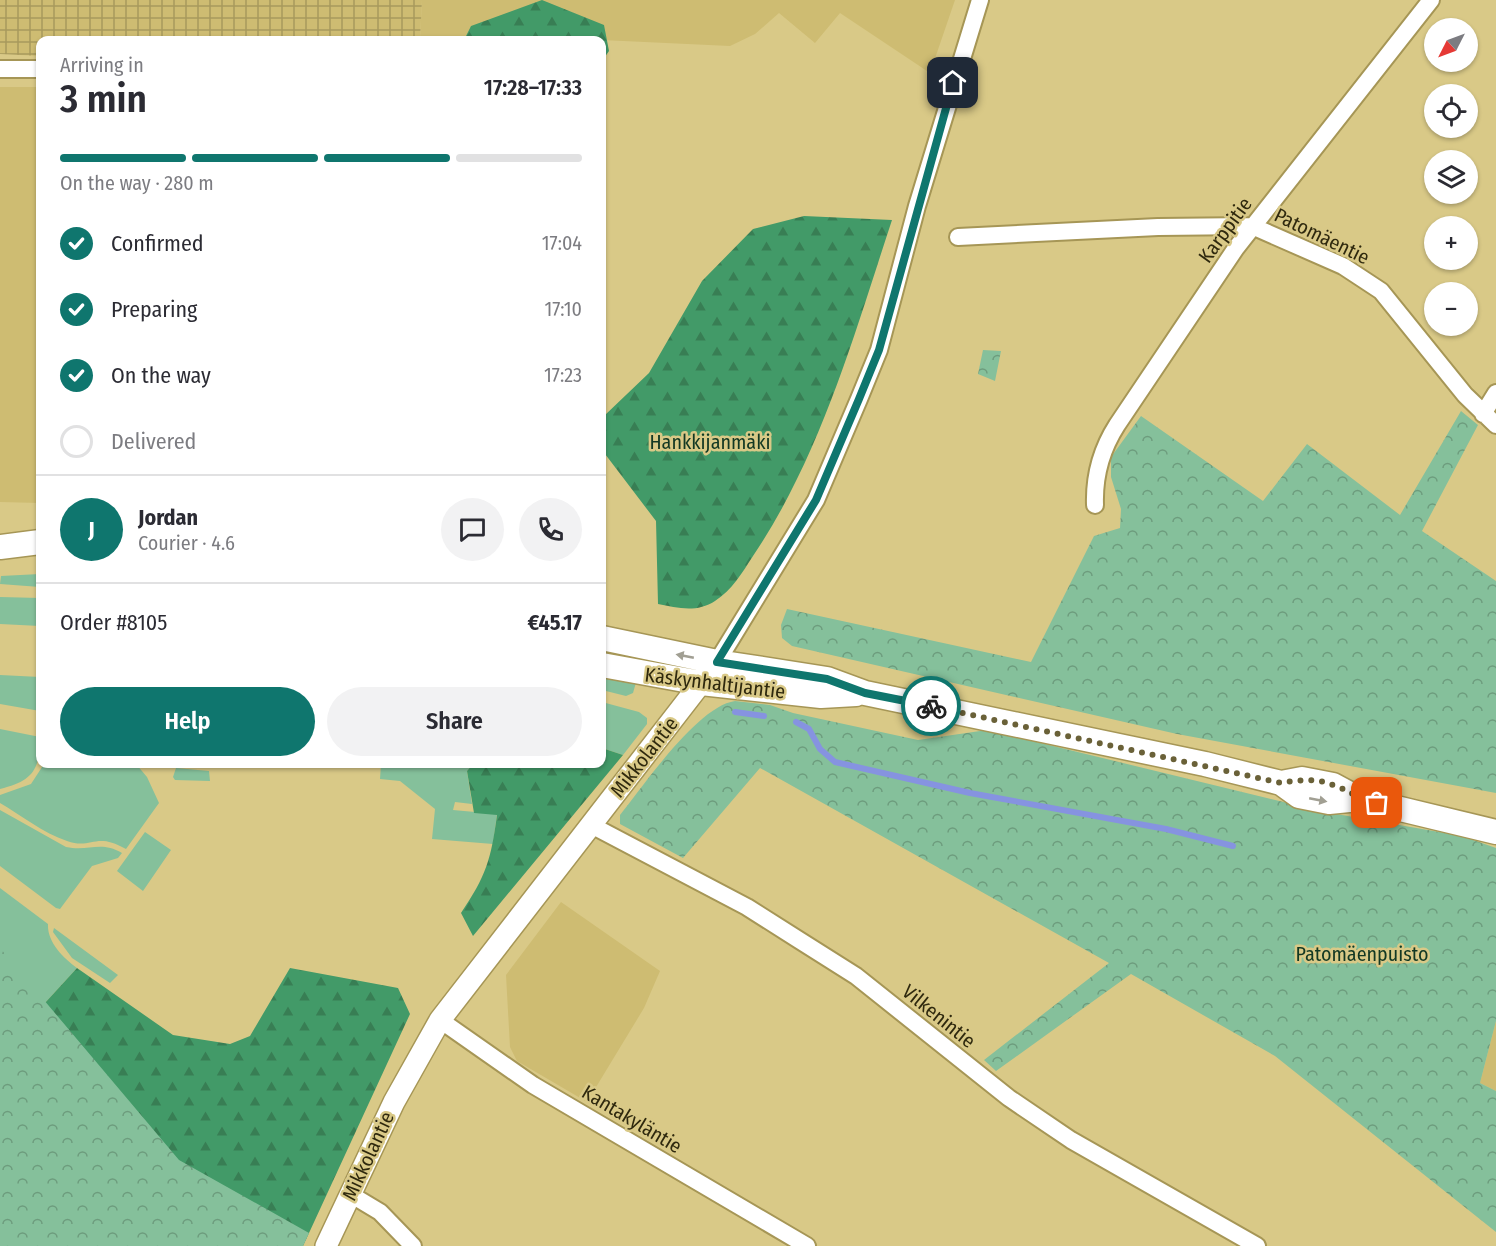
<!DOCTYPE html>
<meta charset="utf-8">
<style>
:root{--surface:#fff;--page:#f2f2f3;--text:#2b2b33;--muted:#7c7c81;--line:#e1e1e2;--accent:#0f766e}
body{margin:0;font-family:"Fira Sans Condensed",sans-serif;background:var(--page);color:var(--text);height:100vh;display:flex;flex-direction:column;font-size:22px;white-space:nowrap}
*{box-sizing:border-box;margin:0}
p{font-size:20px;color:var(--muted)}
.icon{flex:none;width:33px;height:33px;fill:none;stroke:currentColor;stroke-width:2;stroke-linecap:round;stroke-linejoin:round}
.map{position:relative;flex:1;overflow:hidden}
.drawer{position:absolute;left:36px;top:36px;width:570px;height:732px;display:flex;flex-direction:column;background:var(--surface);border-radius:12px;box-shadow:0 2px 4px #0004}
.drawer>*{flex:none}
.needle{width:39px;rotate:228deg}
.tools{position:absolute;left:1424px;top:18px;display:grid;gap:12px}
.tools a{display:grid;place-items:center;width:54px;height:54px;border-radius:50%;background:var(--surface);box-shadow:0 2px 4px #0004;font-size:30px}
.pin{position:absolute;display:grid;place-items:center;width:51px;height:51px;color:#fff;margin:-26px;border-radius:12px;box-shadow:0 3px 9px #0006}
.courier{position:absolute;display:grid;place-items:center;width:60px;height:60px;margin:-30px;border:4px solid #0f766e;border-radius:50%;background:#fff;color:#222;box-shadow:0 2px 8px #0007}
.headline em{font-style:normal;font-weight:600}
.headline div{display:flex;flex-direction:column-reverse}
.headline{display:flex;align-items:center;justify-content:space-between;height:102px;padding:0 24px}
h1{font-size:39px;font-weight:600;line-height:45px}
.bar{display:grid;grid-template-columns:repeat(4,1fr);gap:9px 6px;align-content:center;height:72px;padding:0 24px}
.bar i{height:8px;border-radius:4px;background:var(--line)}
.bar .selected{background:var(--accent)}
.bar p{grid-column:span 4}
.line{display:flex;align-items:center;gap:15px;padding:0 24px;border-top:2px solid var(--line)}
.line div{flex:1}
.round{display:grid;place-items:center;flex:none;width:63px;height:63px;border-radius:32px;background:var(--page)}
ol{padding:0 24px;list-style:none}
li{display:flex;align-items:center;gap:18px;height:66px}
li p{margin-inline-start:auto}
li .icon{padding:6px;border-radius:50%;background:var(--accent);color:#fff;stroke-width:4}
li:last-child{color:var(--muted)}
li i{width:33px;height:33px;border:3px solid var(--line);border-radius:50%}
.cta{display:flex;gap:12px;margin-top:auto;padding:12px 24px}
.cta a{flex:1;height:69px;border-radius:36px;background:var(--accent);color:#fff;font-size:24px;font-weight:600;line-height:69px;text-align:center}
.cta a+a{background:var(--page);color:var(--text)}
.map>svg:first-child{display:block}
.built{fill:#cebc72}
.industrial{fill:url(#industrial-grid)}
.grass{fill:#85c09b}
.forest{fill:url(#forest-firs)}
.park{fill:url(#park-crowns)}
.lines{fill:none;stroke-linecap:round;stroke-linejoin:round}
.stream{stroke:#8693e0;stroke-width:6}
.minor-casing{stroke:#a69656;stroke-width:20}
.tertiary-casing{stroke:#a69656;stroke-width:24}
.secondary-casing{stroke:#a69656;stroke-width:27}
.minor{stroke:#fff;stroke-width:16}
.tertiary{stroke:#fff;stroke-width:21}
.secondary{stroke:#fff;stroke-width:24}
.oneway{fill:#a19f93}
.done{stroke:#6a6138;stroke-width:6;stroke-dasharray:0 10.8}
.route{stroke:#0f766e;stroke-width:8}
.labels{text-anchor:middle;stroke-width:5;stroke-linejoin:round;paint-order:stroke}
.street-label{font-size:20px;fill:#2f290e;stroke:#d9c987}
.park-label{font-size:20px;fill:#123823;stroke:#d9c987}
</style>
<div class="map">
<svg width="1496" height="1246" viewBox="0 0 1496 1246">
<defs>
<pattern id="industrial-grid" width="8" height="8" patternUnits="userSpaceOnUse" patternTransform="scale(1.5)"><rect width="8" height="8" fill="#cebc72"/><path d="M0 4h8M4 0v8" fill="none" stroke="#a8995c"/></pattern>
<pattern id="forest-firs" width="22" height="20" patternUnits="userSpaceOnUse" patternTransform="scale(1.5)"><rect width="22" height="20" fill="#429a68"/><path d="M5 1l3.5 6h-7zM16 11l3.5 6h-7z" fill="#387e54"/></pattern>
<pattern id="park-crowns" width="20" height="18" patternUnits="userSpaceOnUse" patternTransform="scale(1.5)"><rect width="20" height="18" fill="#85c09b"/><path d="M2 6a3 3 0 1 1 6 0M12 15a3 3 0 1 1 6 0" fill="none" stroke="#6d9c7d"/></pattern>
</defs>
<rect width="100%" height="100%" fill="#d9c987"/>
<path class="built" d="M 422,0 L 955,0 L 930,73 L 840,13 L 815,43 L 779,13 L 755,34 L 730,46 L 602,40 L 420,40 Z
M 0,87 L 40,87 L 40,503 L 0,502 Z
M 561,902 L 660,971 L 644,1008 L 587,1102 L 517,1061 L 510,1047 L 506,975 Z
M 1496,1021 L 1496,1091 L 1480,1083 Z"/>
<path class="industrial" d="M 0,0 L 422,0 L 420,40 L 40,40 L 40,56 L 0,54 Z"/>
<path class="grass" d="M 40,574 L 40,587 L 0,584 L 1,576 Z
M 0,597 L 40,598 L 40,626 L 0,624 Z
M 602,671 L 637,679 L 633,693 L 626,696 L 602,690 Z
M 0,675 L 40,677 L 40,711 L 0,704 Z
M 602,702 L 639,712 L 647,718 L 647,724 L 623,755 L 602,748 Z
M 0,729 L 40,737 C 40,771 32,781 0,789 Z
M 44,764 L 136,764 L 147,777 L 159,803 L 126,849 C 95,831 92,850 67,841 C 43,833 21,815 0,803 L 0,795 L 31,784 Z
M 381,764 L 473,764 L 467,771 L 472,804 L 455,802 L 453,810 L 497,814 L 493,844 L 432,839 L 435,809 L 400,781 L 380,779 Z
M 176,768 L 209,771 L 210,781 L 175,780 L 173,777 Z
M 0,810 L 66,847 C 89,852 100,840 122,853 L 118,858 L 92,866 L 60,909 L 56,908 L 0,866 Z
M 145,832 L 171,850 L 143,891 L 117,871 Z
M 0,888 L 48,924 C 47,942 63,958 77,968 L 0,1052 Z
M 54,928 L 118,975 L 110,983 L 72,958 L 53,932 Z"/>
<path class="forest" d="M 542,0 L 604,25 L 609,51 L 602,61 L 602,40 L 464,40 L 471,26 Z
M 804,216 L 892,220 C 854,335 821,455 753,556 C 742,573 732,590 715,601 C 697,613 677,608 658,604 L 656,521 L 602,450 L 602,424 L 604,416 L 649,373 L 702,281 L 753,229 Z
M 602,748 L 623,755 L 473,936 L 461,913 C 486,876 491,860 497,815 L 474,813 L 467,771 L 473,764 L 602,764 Z
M 77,968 L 173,1035 L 230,1044 L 250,1036 L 290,968 L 398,988 L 410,1014 L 303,1246 L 0,1052 Z"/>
<path class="park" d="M 983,350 L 1001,351 L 995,381 L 978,374 Z
M 1461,411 L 1478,425 L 1422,531 L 1496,581 L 1496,793 L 1177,734 L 792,646 L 782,638 L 781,625 L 787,609 L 1031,662 L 1094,536 L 1120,528 L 1121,509 L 1111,477 L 1111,457 L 1141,416 L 1263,501 L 1307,444 L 1400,515 Z
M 735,701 L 770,705 L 793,713 L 918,740 L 987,730 L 1325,812 L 1462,836 L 1496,848 L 1496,1021 L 1480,1083 L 1496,1091 L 1496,1232 L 1275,1056 L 1131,974 L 996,1071 L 984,1060 L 1109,963 L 760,768 L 683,858 L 620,824 L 620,815 C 644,785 698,706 735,701 Z
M 0,948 L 179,1160 L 309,1233 L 303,1246 L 0,1246 Z"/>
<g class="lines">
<path class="stream" d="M 735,712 L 764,716
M 796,722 L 809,729 L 820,749 L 835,762 L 970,793 L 1166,829 L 1233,846"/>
<defs>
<path id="minor" d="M 0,69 L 40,69
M 958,237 L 1158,227 L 1252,226 L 1343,266 L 1381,291 L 1465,395 L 1496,425
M 1483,414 L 1496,393
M 1095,505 C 1094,476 1101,450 1117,425 L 1236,248 L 1431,0
M 717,662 L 816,500 L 859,399 L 879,350 L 917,206 L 980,0
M 591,825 L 747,907 L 799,940 L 856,976 L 1009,1098 L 1071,1140 L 1257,1246
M 440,1020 L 533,1085 L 807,1246
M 350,1194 L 380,1212 L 413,1246"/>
<path id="tertiary" d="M 326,1246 L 394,1102 L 440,1020 L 711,670"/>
<path id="secondary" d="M 0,547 L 40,542
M 602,638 L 717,662 L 827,679 L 865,693 L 1205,764 L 1281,783 L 1299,796 L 1329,802 L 1359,799
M 602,665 L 701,683 L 821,696 L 856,694
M 1281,783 L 1302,779 L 1333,785 L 1359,799 L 1496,832"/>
</defs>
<use href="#minor" class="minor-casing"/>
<use href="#tertiary" class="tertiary-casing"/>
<use href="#secondary" class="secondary-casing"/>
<use href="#minor" class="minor"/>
<use href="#tertiary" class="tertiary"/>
<use href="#secondary" class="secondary"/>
</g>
<defs><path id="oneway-solid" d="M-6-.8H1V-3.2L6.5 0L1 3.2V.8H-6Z" transform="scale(1.5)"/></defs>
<g class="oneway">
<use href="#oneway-solid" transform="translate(685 656) rotate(-169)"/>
<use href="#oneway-solid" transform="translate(1318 800) rotate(11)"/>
</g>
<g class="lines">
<path class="done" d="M 931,706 L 1281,783 C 1298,780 1317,778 1333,785 C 1350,791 1359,799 1377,803"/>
<path class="route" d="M 931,706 L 865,693 L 827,679 L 717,662 L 816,500 L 859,399 L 879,350 L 953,83"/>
</g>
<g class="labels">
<g class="street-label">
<text transform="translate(1225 230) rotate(-54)" y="7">Karppitie</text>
<text transform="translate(1322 236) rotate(26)" y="7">Patomäentie</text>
<text transform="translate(715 683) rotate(7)" y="7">Käskynhaltijantie</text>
<text transform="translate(644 757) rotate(-52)" y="7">Mikkolantie</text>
<text transform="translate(939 1016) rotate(39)" y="7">Vilkenintie</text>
<text transform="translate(632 1119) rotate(31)" y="7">Kantakyläntie</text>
<text transform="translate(368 1156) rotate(-65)" y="7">Mikkolantie</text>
</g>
<g class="park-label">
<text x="710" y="449">Hankkijanmäki</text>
<text x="1362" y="961">Patomäenpuisto</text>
</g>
</g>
</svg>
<div class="tools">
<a><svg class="needle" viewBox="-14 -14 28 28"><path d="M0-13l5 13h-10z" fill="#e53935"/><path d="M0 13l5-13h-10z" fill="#7c7c81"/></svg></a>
<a><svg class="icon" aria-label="locate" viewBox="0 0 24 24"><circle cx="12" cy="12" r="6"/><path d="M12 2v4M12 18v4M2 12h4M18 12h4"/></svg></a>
<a><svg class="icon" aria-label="layers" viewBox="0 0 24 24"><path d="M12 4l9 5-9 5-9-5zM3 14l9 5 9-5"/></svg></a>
<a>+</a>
<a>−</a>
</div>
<div class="pin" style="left:1377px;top:803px;background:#ea580c"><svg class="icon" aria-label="bag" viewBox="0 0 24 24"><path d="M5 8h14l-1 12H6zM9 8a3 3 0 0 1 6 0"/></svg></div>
<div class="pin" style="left:953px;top:83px;background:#1f2937"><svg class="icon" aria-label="home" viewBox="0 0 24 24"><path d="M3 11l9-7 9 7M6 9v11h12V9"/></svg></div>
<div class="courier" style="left:931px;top:706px"><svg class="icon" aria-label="bike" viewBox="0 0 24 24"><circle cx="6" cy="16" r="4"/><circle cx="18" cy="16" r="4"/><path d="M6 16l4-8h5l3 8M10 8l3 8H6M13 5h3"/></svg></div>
<section class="drawer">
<div class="headline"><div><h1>3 min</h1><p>Arriving in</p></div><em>17:28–17:33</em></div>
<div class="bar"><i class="selected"></i><i class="selected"></i><i class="selected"></i><i></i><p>On the way · 280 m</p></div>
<ol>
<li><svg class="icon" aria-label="check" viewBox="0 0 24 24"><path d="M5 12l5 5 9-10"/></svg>Confirmed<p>17:04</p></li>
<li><svg class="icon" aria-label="check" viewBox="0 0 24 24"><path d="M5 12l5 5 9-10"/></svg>Preparing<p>17:10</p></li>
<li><svg class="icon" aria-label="check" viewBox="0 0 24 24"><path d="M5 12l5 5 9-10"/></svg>On the way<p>17:23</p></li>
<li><i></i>Delivered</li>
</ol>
<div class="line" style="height:108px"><b class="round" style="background:var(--accent);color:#fff">J</b><div><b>Jordan</b><p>Courier · 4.6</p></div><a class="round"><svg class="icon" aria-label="chat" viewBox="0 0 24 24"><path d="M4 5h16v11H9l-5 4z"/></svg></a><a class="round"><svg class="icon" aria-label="phone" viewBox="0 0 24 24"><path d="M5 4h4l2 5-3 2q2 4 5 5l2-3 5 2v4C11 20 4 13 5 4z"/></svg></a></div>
<div class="line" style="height:78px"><div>Order #8105</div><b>€45.17</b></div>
<div class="cta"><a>Help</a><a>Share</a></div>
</section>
</div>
